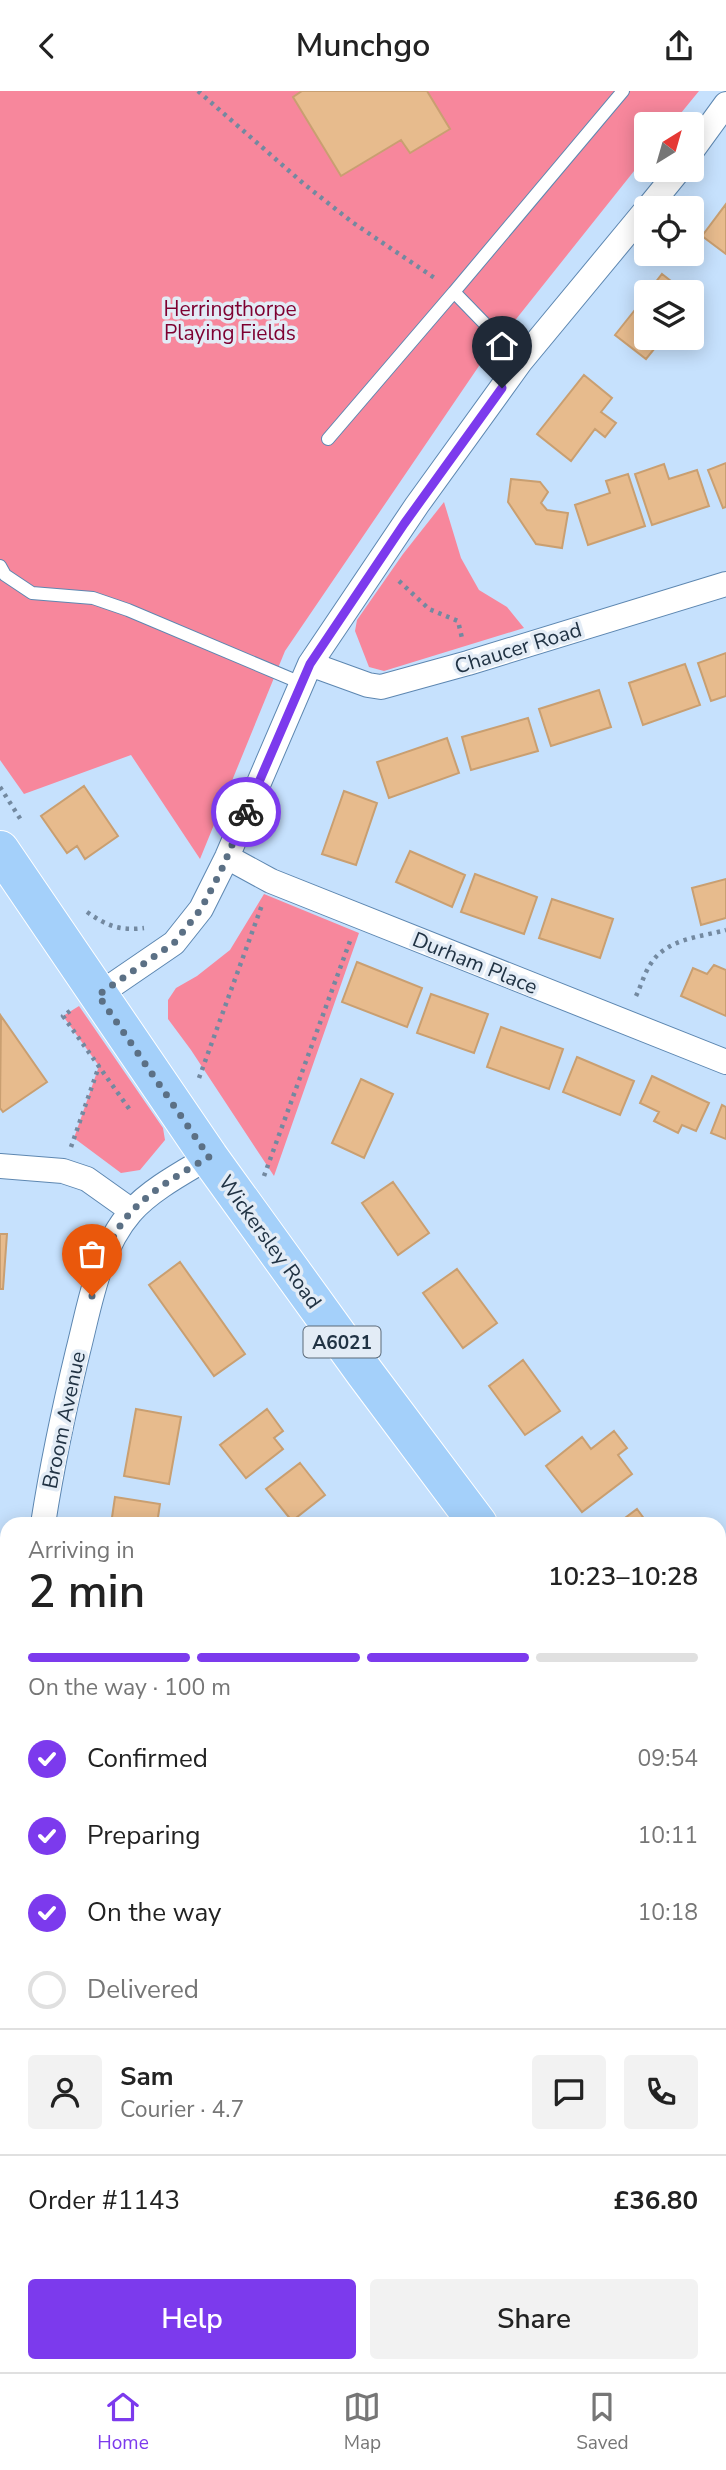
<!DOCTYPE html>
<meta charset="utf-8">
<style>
:root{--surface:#fff;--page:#f2f2f2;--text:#222;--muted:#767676;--line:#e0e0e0;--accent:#7c3aed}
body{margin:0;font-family:"Nunito Sans",sans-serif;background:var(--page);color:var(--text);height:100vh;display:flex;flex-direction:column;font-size:26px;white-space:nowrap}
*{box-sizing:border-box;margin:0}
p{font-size:23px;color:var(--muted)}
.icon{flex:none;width:38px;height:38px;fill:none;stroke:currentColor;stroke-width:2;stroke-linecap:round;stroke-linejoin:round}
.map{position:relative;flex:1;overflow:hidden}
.side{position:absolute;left:0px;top:1426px;width:726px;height:856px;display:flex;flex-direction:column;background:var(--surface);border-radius:21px 21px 0 0;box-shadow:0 4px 18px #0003}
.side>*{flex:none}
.needle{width:46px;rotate:37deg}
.fabs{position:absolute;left:634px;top:21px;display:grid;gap:14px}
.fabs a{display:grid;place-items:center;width:70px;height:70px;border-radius:7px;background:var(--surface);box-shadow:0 4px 18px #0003;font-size:35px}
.pin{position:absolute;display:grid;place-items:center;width:60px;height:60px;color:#fff;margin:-72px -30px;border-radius:50% 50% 50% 0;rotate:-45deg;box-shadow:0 0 7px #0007}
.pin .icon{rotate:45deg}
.courier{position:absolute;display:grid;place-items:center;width:70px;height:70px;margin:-35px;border:5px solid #7c3aed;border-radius:50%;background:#fff;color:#222;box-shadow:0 2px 9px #0007}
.overview em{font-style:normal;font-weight:600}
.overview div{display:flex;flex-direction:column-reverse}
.overview{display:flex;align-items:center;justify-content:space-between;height:119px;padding:0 28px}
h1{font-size:46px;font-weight:600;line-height:52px}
.bar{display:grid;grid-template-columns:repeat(4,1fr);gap:10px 7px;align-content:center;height:84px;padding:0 28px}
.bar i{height:9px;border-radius:5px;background:var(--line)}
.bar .on{background:var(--accent)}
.bar p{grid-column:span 4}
.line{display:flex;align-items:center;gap:18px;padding:0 28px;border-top:2px solid var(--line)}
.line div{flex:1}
.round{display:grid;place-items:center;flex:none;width:74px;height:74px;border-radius:7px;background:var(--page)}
ol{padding:0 28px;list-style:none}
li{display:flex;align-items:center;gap:21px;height:77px}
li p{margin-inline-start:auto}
li .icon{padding:7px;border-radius:50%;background:var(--accent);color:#fff;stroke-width:4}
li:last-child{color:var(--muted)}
li i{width:38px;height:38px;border:4px solid var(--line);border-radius:50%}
.cta{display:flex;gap:14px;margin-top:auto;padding:14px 28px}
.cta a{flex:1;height:80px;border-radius:7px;background:var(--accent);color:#fff;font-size:28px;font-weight:600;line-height:80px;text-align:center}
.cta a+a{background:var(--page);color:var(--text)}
header{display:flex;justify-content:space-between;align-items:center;height:91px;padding:0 28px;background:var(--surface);font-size:32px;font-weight:600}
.tabs{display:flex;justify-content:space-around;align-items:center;height:98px;border-top:2px solid var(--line);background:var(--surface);font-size:19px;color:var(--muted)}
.tabs a{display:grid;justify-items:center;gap:4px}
.tabs .on{color:var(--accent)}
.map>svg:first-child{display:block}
.green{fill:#f7879c}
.building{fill:#e7bb8d;stroke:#c99f71;stroke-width:2}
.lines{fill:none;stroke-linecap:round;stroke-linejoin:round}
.lane-casing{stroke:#5d87b1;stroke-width:14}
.street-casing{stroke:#5d87b1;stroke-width:26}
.primary-casing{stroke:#fff;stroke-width:40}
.path{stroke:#7389a0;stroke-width:4.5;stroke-dasharray:3.5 5;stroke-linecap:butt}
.lane{stroke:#fff;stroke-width:12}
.street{stroke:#fff;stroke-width:24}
.primary{stroke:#a4d0fa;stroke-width:38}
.done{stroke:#5b7085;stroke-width:7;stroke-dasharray:0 12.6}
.route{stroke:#7c3aed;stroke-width:9}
.labels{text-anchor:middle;stroke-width:7;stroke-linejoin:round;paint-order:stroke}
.shield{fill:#e3ecf6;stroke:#5b6a79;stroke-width:2}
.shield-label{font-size:19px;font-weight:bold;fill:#213344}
.park-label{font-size:21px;fill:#7e0031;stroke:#e3ecf6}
.street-label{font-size:21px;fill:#213344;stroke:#e3ecf6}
</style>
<header><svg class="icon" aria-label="back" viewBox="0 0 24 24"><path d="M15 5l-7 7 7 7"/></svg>Munchgo<svg class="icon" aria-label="share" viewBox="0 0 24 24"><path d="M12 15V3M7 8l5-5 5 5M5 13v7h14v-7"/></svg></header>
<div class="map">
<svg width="726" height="2281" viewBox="0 0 726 2281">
<rect width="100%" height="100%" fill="#c6e1fd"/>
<path class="green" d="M 0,0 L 699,0 L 672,33 L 646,33 L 646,65 L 481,272 L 285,560 L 200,768 L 131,664 L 24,703 L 0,669 Z
M 444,411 L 461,467 L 479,499 L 507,516 L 524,537 L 384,580 L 369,576 L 355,540 L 357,529 L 403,463 Z
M 264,803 L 359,842 L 274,1085 L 191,959 L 168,928 L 168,909 L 176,897 L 197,885 L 230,859 Z
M 79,915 L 163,1037 L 165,1049 L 140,1079 L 121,1082 L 74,1047 L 99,975 L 63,925 Z
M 719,2151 L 726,2160 L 726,2281 L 249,2281 L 248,2275 L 719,2275 Z"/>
<path class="building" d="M 302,0 L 427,0 L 450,38 L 410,62 L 401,49 L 341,85 L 293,6 Z
M 726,113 L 726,163 L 702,145 Z
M 662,183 L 685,201 L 648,201 Z
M 646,205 L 646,247 L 663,247 L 646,268 L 615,244 Z
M 584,284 L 612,307 L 601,321 L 616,332 L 605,346 L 595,338 L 571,370 L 537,343 Z
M 726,372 L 726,416 L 723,417 L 708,379 Z
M 664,373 L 669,388 L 697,379 L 709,415 L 652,434 L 635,383 Z
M 628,383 L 645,435 L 588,454 L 575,414 L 610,402 L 606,390 Z
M 511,388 L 540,391 L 548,401 L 541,412 L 547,419 L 568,422 L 562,457 L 536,453 L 508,411 Z
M 726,562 L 726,605 L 711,610 L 698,572 Z
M 685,573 L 700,614 L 643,634 L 629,592 Z
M 599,599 L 611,636 L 551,655 L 539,618 Z
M 528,627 L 538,660 L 471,679 L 462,646 Z
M 447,647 L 459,682 L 389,707 L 377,671 Z
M 84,695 L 118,745 L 85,768 L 77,755 L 67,762 L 41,725 Z
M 344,700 L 377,712 L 356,774 L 322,763 Z
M 410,760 L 465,784 L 452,816 L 396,791 Z
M 475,783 L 537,806 L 524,843 L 461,821 Z
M 726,788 L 726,827 L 701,834 L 692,797 Z
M 552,808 L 613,828 L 600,867 L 539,847 Z
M 357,871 L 422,897 L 407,936 L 342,911 Z
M 714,874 L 726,879 L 726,925 L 681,905 L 693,877 L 707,883 Z
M 431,903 L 488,923 L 474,962 L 417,942 Z
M 1,925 L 47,991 L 3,1021 L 0,1017 Z
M 501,936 L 563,958 L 549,998 L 487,976 Z
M 577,966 L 634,990 L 620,1024 L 563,1001 Z
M 652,985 L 709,1012 L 696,1040 L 682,1034 L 678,1042 L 654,1030 L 659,1021 L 640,1012 Z
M 361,988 L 393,1003 L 364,1067 L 332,1052 Z
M 722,1014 L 726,1016 L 726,1048 L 711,1042 Z
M 393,1091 L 429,1142 L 398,1164 L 362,1112 Z
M 0,1143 L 7,1143 L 3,1198 L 0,1198 Z
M 180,1171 L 245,1263 L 214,1285 L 149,1194 Z
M 457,1178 L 497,1232 L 463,1257 L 423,1202 Z
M 523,1269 L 560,1320 L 525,1344 L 489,1295 Z
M 136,1318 L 181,1326 L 169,1393 L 124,1385 Z
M 267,1318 L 283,1340 L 274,1347 L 283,1358 L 246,1387 L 220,1354 Z
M 614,1340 L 627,1357 L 618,1364 L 632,1383 L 582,1421 L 546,1375 L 582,1346 L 591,1358 Z
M 300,1372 L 325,1404 L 292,1430 L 266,1398 Z
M 115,1406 L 160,1413 L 157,1433 L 111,1433 Z
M 637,1418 L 648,1433 L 617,1433 Z
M 719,1520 L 726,1528 L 726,1569 L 719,1574 Z
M 726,1888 L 726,1938 L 719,1930 L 719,1894 Z"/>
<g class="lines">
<defs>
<path id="lane" d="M 521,270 L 454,201 L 623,0
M 328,348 L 454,201
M 0,475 L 5,484 L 32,502 L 93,507 L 128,519 L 301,592"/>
<path id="street" d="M 691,61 L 726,13
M 648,117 L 679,79
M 310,573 L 368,594 L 381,596 L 468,572 L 726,493
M 227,766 L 271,790 L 726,971
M 98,904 L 174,852 L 201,818 L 227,766 L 310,573 L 417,414 L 521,270 L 646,119
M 0,1075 L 63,1080 L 87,1088 L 132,1120
M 43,1433 C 52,1375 64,1318 78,1260 C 90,1213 98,1159 131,1121 C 150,1099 184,1081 209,1066
M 0,1550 L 7,1550
M 7,1710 L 2,1832 L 7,1960
M 49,2275 L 50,2281"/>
<path id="primary" d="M 0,759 L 209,1066 L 365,1282 L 478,1433
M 719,1729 L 726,1737"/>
</defs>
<use href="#lane" class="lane-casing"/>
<use href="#street" class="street-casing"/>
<use href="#primary" class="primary-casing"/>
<path class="path" d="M 198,0 L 304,93 L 352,131 L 436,188
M 399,490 L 429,518 L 458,530 L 462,547
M 0,696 L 21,729
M 87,821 C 107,835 120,840 144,837
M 636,905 C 641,895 644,883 650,874 C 665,848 700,846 726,839
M 70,920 L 63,925 L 130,1019
M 199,987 L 262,814
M 71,1056 L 99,975
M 264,1085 L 350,850
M 719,1460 L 726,1455"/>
<use href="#lane" class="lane"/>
<use href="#street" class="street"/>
<use href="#primary" class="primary"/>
</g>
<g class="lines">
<path class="done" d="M 92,1205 C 99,1181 106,1157 120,1135 C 140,1105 178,1084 209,1066 L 98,904 L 174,852 L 201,818 L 221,780 L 246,721"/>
<path class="route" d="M 246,721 L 310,573 L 404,433 L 502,297"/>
</g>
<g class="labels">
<rect class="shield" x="303.5" y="1235.5" width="77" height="31" rx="5"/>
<g class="shield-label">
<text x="342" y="1258">A6021</text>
</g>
<g class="park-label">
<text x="230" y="225">Herringthorpe<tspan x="230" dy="24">Playing Fields</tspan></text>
</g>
<g class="street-label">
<text transform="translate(518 557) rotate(-17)" y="7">Chaucer Road</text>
<text transform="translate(475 872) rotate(22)" y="7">Durham Place</text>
<text transform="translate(270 1151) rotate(54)" y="7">Wickersley Road</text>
<text transform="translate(64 1329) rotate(-78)" y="7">Broom Avenue</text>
</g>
</g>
</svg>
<div class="fabs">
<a><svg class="needle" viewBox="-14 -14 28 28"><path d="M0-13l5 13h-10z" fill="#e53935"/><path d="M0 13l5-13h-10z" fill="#767676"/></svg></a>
<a><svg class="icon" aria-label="locate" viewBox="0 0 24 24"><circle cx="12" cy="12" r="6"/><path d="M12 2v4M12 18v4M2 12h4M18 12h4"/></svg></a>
<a><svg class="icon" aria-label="layers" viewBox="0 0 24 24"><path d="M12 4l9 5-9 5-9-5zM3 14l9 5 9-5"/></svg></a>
</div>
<div class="pin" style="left:92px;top:1205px;background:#ea580c"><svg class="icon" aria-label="bag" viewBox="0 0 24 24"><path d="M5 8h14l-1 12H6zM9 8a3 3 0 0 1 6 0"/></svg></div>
<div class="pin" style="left:502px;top:297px;background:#1f2937"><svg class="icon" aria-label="home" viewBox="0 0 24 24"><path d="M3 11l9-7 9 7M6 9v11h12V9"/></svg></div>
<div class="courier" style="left:246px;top:721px"><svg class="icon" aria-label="bike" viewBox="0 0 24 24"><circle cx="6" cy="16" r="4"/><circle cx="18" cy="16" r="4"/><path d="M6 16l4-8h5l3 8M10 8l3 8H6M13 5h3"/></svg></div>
<section class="side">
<div class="overview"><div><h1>2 min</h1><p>Arriving in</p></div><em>10:23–10:28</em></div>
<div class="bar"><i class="on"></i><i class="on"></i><i class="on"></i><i></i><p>On the way · 100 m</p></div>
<ol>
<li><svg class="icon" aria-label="check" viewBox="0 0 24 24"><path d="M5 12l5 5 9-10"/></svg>Confirmed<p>09:54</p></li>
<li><svg class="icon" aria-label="check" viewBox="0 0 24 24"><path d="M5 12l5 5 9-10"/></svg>Preparing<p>10:11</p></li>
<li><svg class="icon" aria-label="check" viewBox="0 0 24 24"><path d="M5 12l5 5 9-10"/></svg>On the way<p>10:18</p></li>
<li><i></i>Delivered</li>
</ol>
<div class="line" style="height:126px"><a class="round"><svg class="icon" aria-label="person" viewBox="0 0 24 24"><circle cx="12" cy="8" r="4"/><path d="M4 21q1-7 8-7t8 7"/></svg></a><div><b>Sam</b><p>Courier · 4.7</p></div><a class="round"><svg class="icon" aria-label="chat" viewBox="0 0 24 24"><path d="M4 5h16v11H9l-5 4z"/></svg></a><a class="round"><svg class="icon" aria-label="phone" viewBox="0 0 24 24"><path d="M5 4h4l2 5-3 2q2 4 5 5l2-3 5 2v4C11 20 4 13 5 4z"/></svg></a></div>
<div class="line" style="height:91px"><div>Order #1143</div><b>£36.80</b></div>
<div class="cta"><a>Help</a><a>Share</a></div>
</section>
</div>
<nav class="tabs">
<a class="on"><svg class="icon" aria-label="home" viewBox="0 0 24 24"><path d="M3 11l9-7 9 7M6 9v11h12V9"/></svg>Home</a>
<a><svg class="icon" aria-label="map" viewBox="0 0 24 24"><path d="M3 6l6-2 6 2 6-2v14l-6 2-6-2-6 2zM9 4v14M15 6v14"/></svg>Map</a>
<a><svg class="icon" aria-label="saved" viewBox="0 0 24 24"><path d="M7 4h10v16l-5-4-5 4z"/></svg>Saved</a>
</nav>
